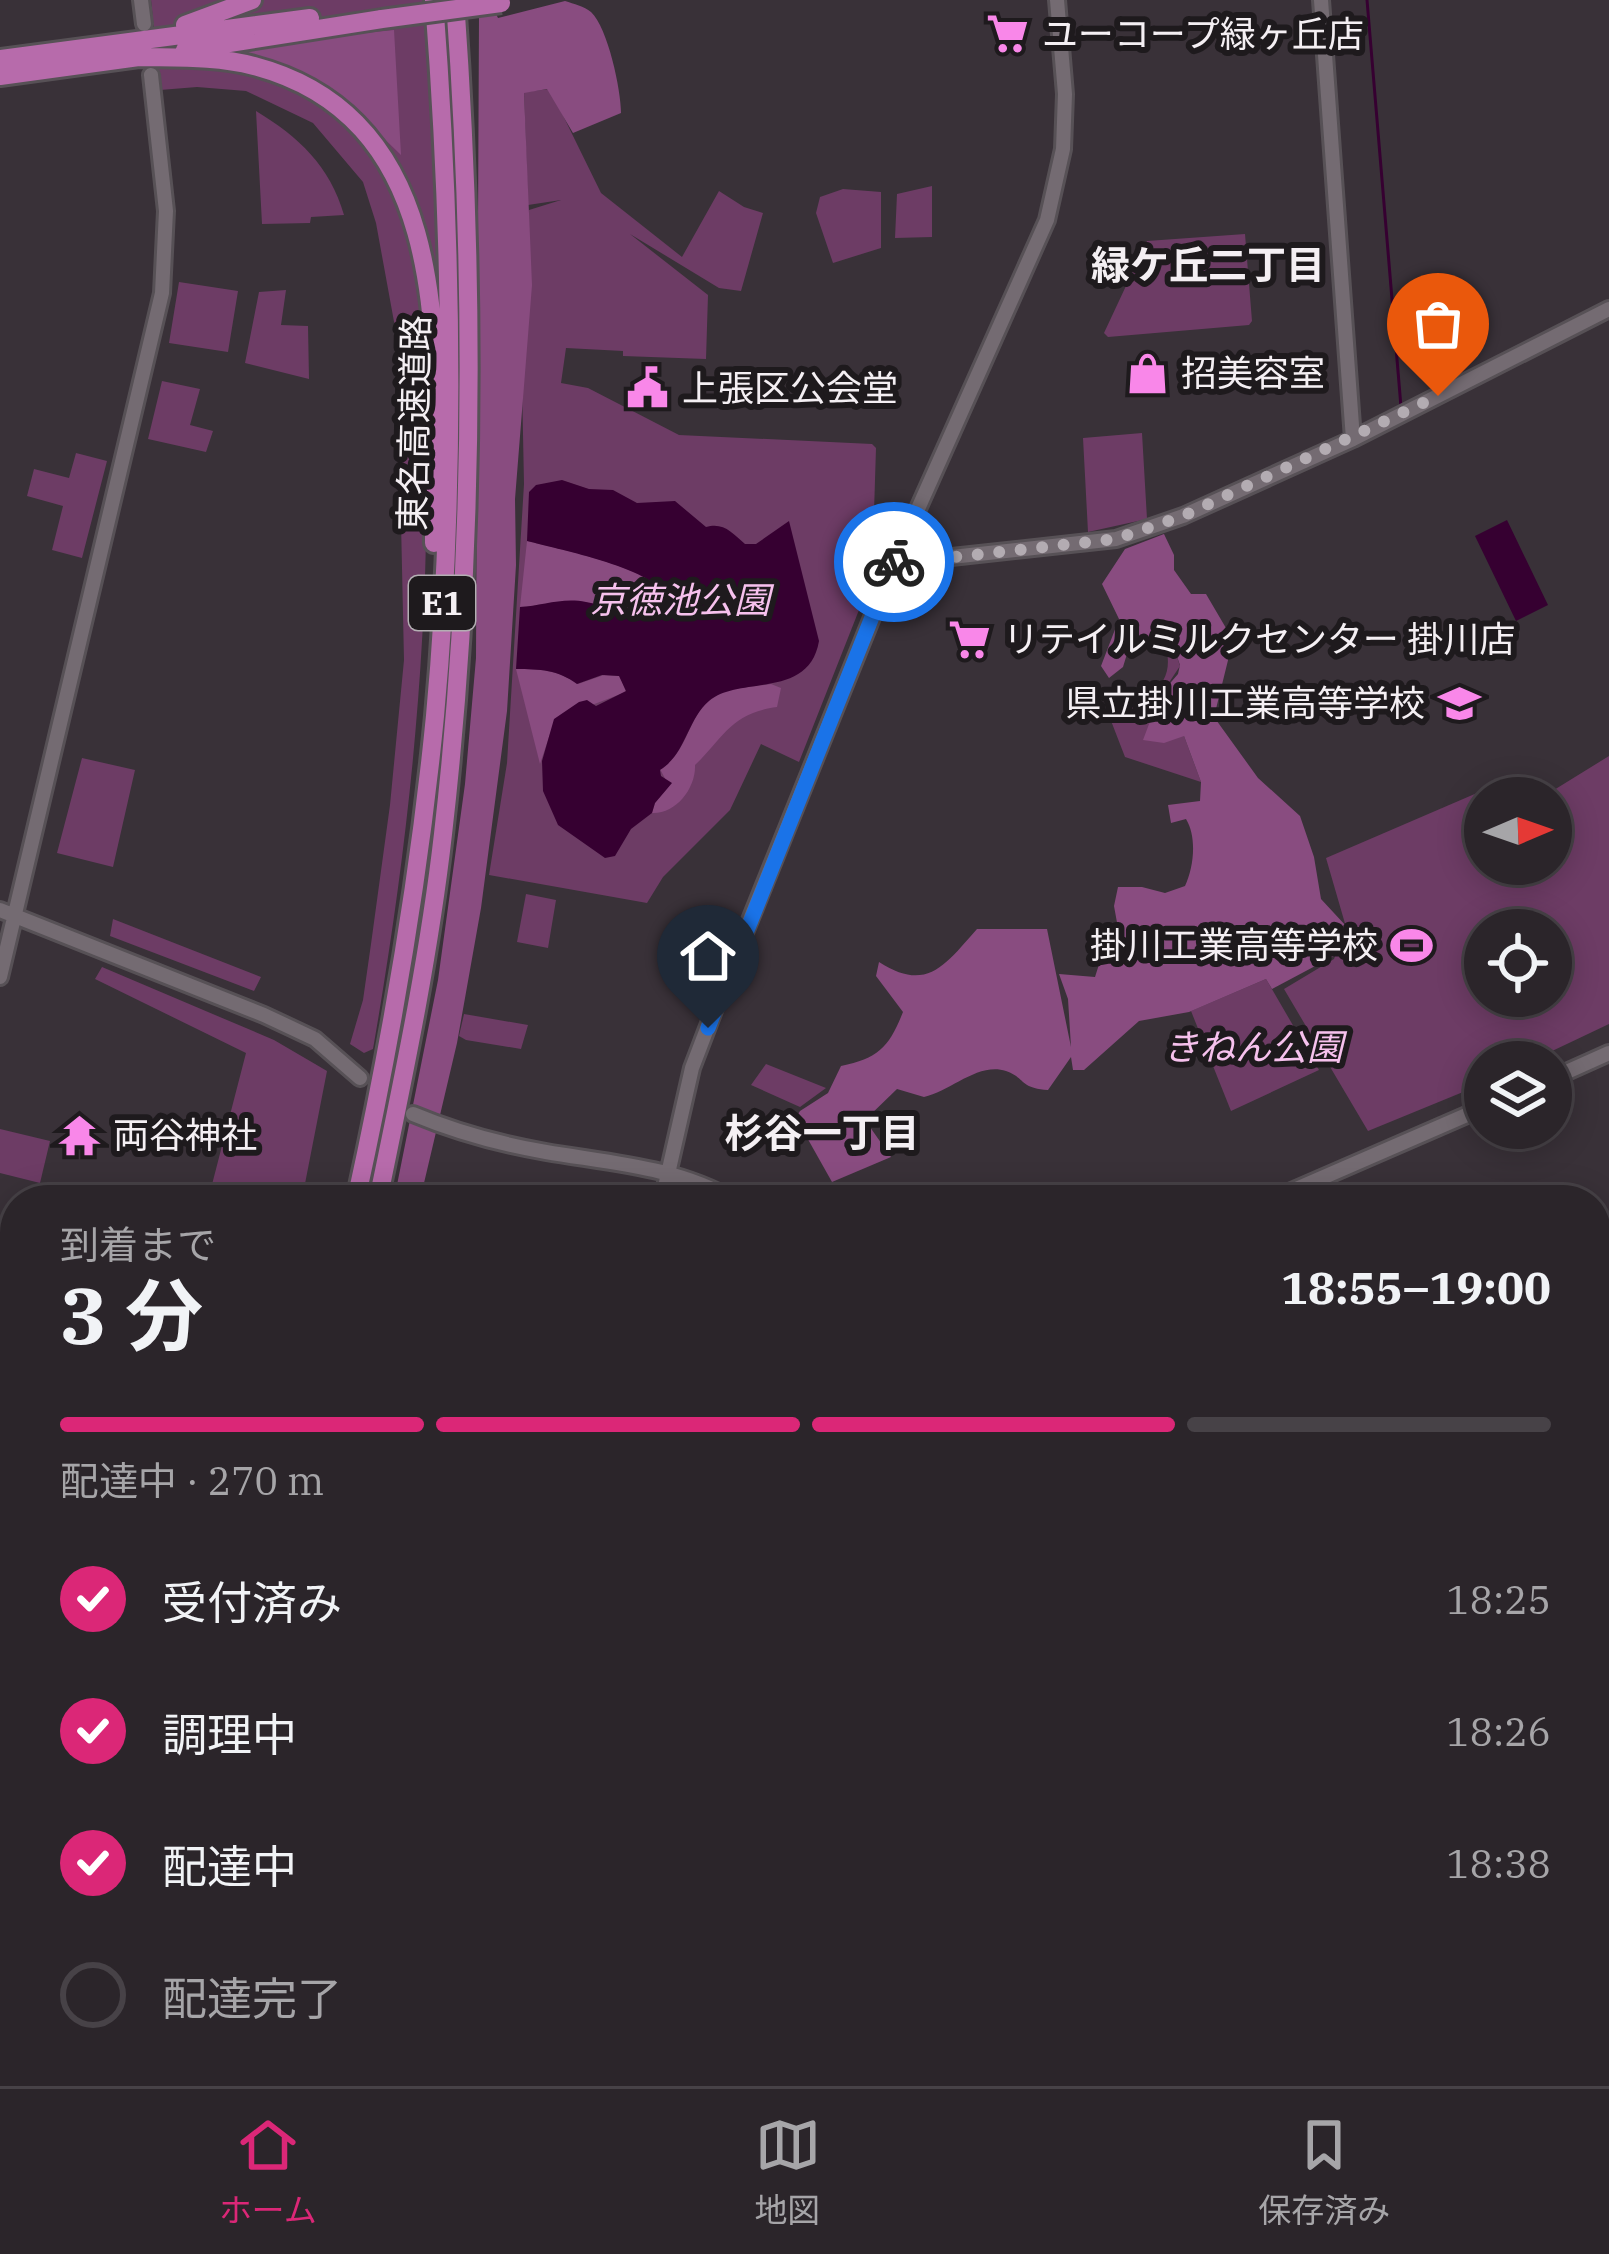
<!DOCTYPE html>
<html lang="ja">
<meta charset="utf-8">
<style>
:root{--surface:#2b252a;--page:#332d32;--text:#f1f3f6;--muted:#a6a5a8;--line:#474247;--accent:#db2777}
body{margin:0;font-family:"IBM Plex Serif","Noto Sans JP",serif;background:var(--page);color:var(--text);height:100vh;display:flex;flex-direction:column;font-size:45px;white-space:nowrap}
*{box-sizing:border-box;margin:0}
p{font-size:39px;color:var(--muted)}
.icon{flex:none;width:66px;height:66px;fill:none;stroke:currentColor;stroke-width:2;stroke-linecap:round;stroke-linejoin:round}
.map{position:relative;flex:1;overflow:hidden}
.panel{position:absolute;left:0px;top:1185px;width:1611px;height:903px;display:flex;flex-direction:column;background:var(--surface);border-radius:48px 48px 0 0;box-shadow:0 6px 30px #0003,0 0 0 3px var(--line)}
.panel>*{flex:none}
.needle{width:78px;rotate:88deg}
.buttons{position:absolute;left:1464px;top:777px;display:grid;gap:24px}
.buttons a{display:grid;place-items:center;width:108px;height:108px;border-radius:50%;background:var(--surface);box-shadow:0 6px 30px #0003,0 0 0 3px var(--line);font-size:60px}
.pin{position:absolute;display:grid;place-items:center;width:102px;height:102px;color:#fff;margin:-123px -51px;border-radius:50% 50% 50% 0;rotate:-45deg;box-shadow:0 0 12px #0007}
.pin .icon{rotate:45deg}
.courier{position:absolute;display:grid;place-items:center;width:120px;height:120px;margin:-60px;border:9px solid #1a73e8;border-radius:50%;background:#fff;color:#222;box-shadow:0 3px 15px #0007}
.headline em{font-style:normal;font-weight:700}
.headline div{display:flex;flex-direction:column-reverse}
.headline{display:flex;align-items:center;justify-content:space-between;height:204px;padding:0 60px}
h1{font-size:78px;font-weight:700;line-height:90px}
.bar{display:grid;grid-template-columns:repeat(4,1fr);gap:18px 12px;align-content:center;height:144px;padding:0 60px}
.bar i{height:15px;border-radius:9px;background:var(--line)}
.bar .current{background:var(--accent)}
.bar p{grid-column:span 4}
ol{padding:0 60px;list-style:none}
li{display:flex;align-items:center;gap:36px;height:132px}
li p{margin-inline-start:auto}
li .icon{padding:12px;border-radius:50%;background:var(--accent);color:#fff;stroke-width:4}
li:last-child{color:var(--muted)}
li i{width:66px;height:66px;border:6px solid var(--line);border-radius:50%}
.menu{display:flex;justify-content:space-around;align-items:center;height:168px;border-top:3px solid var(--line);background:var(--surface);font-size:33px;color:var(--muted)}
.menu a{display:grid;justify-items:center;gap:6px}
.menu .current{color:var(--accent)}
.map>svg:first-child{display:block}
.green{fill:#6d3c65;fill-rule:evenodd}
.forest{fill:#894c80}
.water{fill:#360031}
.lines{fill:none;stroke-linecap:round;stroke-linejoin:round}
.stream{stroke:#360031;stroke-width:3}
.tertiary-casing{stroke:#575156;stroke-width:20}
.motorway-casing{stroke:#575156;stroke-width:24}
.tertiary{stroke:#746b72;stroke-width:14}
.motorway{stroke:#b76bab;stroke-width:18}
.motorway-bridge-casing{stroke:#575156;stroke-width:24;stroke-linecap:butt}
.motorway-bridge{stroke:#b76bab;stroke-width:18}
.done{stroke:#b3acb2;stroke-width:12;stroke-dasharray:0 21.6}
.route{stroke:#1a73e8;stroke-width:15}
.labels{text-anchor:middle;stroke-width:12;stroke-linejoin:round;paint-order:stroke}
.shield{fill:#1e1a1d;stroke:#b4afb3;stroke-width:3}
.shield-label{font-size:33px;font-weight:bold;fill:#f4eff3}
.poi-label{font-size:36px;fill:#f4eff3;stroke:#1e1a1d;text-anchor:start}
.street-label{font-size:36px;fill:#f4eff3;stroke:#1e1a1d}
.park-label{font-size:36px;font-style:italic;fill:#f6c1ed;stroke:#1e1a1d}
.neighbourhood-label{font-size:39px;font-weight:bold;fill:#f4eff3;stroke:#1e1a1d}
</style>
<div class="map">
<svg width="1609" height="2086" viewBox="0 0 1609 2086">
<rect width="100%" height="100%" fill="#393138"/>
<path class="green" d="M 151,0 L 425,0 L 439,278 L 417,281 C 441,537 417,797 373,1049 L 364,1053 L 350,1044 L 363,1000 L 371,944 L 390,805 L 404,660 L 397,338 L 376,223 L 363,182 L 313,123 L 246,91 L 197,87 L 160,90 Z
M 550,89 L 601,193 L 682,257 L 719,191 L 744,207 L 763,213 L 741,291 L 719,288 L 630,234 L 708,295 L 706,359 L 623,356 L 623,351 L 566,348 L 561,383 L 588,388 L 679,435 L 872,444 L 876,448 L 872,577 L 799,762 L 761,744 L 730,810 L 663,877 L 647,903 L 489,875 L 507,763 L 524,484 L 522,384 L 528,324 L 529,210 L 561,200 L 528,205 L 524,92 Z
M 256,111 C 299,137 330,166 344,215 L 311,217 L 310,223 L 262,224 Z
M 932,186 L 932,237 L 895,238 L 897,194 Z
M 843,189 L 881,192 L 881,248 L 833,263 L 816,213 L 820,197 Z
M 1245,234 L 1252,321 L 1249,325 L 1108,337 L 1104,333 L 1147,241 Z
M 179,282 L 238,291 L 228,352 L 169,343 Z
M 286,290 L 281,325 L 308,326 L 309,379 L 245,363 L 259,292 Z
M 162,381 L 200,389 L 190,425 L 213,431 L 206,452 L 148,439 Z
M 1142,433 L 1147,519 L 1088,532 L 1083,438 Z
M 76,453 L 107,461 L 82,558 L 52,550 L 63,506 L 27,496 L 34,469 L 69,478 Z
M 1171,639 L 1180,666 L 1160,696 L 1184,736 L 1201,782 L 1125,757 L 1108,713 L 1149,702 L 1147,698 C 1169,680 1171,668 1165,640 Z
M 1609,756 L 1609,1024 L 1529,1062 L 1485,1062 L 1485,1083 L 1368,1131 L 1284,989 L 1334,959 L 1346,927 L 1326,858 L 1477,793 L 1485,801 L 1485,864 L 1551,864 L 1551,798 L 1541,798 ZM 1485,930 L 1551,930 L 1551,996 L 1485,996 Z
M 82,758 L 135,770 L 113,867 L 57,853 Z
M 526,894 L 556,900 L 548,948 L 517,942 Z
M 113,919 L 261,977 L 254,991 L 110,936 Z
M 102,967 L 274,1040 L 327,1071 L 302,1199 L 238,1183 L 287,1200 L 208,1200 L 246,1053 L 95,979 Z
M 1266,979 L 1319,1070 L 1231,1111 L 1191,1011 Z
M 464,1014 L 528,1025 L 521,1049 L 466,1040 L 459,1036 Z
M 766,1064 L 826,1088 L 800,1107 L 751,1085 Z
M 0,1129 L 50,1141 L 40,1183 L 0,1173 Z
M 1609,1496 L 1609,1753 L 1602,1763 L 1596,1642 L 1596,1498 Z"/>
<path class="forest" d="M 565,1 C 574,4 584,6 591,12 C 608,28 621,90 621,113 L 573,133 L 547,89 L 524,93 L 532,285 L 515,499 L 516,565 L 507,711 L 481,908 L 457,1043 L 420,1200 L 394,1200 L 438,980 L 465,784 L 476,658 L 479,15 L 496,14 L 498,18 Z
M 394,30 L 401,155 L 333,89 L 223,53 L 289,41 Z
M 1164,534 L 1174,555 L 1174,570 L 1191,594 L 1206,594 L 1233,640 L 1214,717 L 1258,778 L 1300,816 L 1314,857 L 1321,899 L 1346,926 L 1334,956 L 1272,989 L 1266,979 L 1189,1012 L 1139,1021 L 1084,1070 L 1073,1070 L 1071,1057 L 1048,1090 C 1019,1088 1026,1078 1006,1071 C 978,1062 951,1091 924,1097 L 897,1089 L 865,1120 L 891,1157 L 832,1182 L 805,1134 L 786,1135 L 800,1111 L 828,1093 L 841,1066 C 879,1058 889,1047 903,1012 L 876,976 L 879,962 C 927,993 945,965 977,929 L 1047,929 L 1071,1047 L 1068,999 L 1059,974 L 1095,977 L 1109,933 L 1118,928 L 1114,906 L 1118,887 L 1142,887 L 1165,893 L 1185,886 C 1194,867 1197,837 1186,819 L 1171,823 L 1168,805 L 1200,801 L 1201,782 L 1184,736 L 1164,743 L 1143,740 L 1160,695 L 1178,674 L 1180,665 L 1171,640 L 1130,644 L 1123,667 L 1109,678 L 1101,666 L 1119,619 L 1102,584 L 1125,549 Z
M 527,541 C 559,549 638,565 659,588 L 658,601 L 650,614 C 625,614 603,604 580,602 C 558,600 541,606 520,607 Z
M 516,669 C 540,669 558,670 578,684 L 604,675 L 620,676 L 626,692 L 555,719 L 540,764 Z
M 771,684 L 781,688 L 777,707 C 731,713 725,736 695,765 C 696,788 676,814 652,813 L 655,803 L 669,786 L 660,769 C 690,752 688,711 715,696 C 731,687 754,687 771,684 Z
M 427,2073 L 1550,2073 L 1546,2086 L 401,2086 Z"/>
<path class="water" d="M 562,480 L 589,489 L 613,490 L 637,503 L 675,501 L 706,527 C 724,522 732,533 745,544 L 756,544 L 789,521 L 819,641 C 809,700 739,675 709,701 C 687,720 686,754 660,770 L 661,776 L 672,783 L 655,803 L 652,813 L 631,829 L 615,856 L 605,858 L 558,825 L 543,791 L 542,761 L 554,719 L 579,702 L 587,700 L 596,706 L 626,691 L 619,676 L 602,675 L 577,684 C 558,670 540,669 516,669 L 520,607 C 542,606 562,597 586,602 C 610,606 626,615 652,612 L 659,588 C 639,566 558,549 527,541 L 529,492 L 536,485 Z
M 1507,520 L 1548,605 L 1516,621 L 1475,536 Z"/>
<g class="lines">
<path class="stream" d="M 1367,0 L 1401,407"/>
<defs>
<path id="tertiary" d="M 141,0 L 144,24
M 1321,0 L 1353,439
M 896,558 L 915,561 L 1116,539 L 1183,516 L 1353,439 L 1609,309
M 0,910 L 264,1015 L 315,1039 L 360,1078
M 0,977 L 162,293 L 166,211 L 151,75
M 1551,1079 L 1609,1053
M 413,1114 C 456,1132 500,1144 546,1152 C 610,1163 677,1167 733,1200
M 662,1200 L 692,1068 L 723,987 L 896,558 L 1047,220 L 1063,149 L 1065,94 L 1057,0
M 1271,1200 L 1485,1107
M 0,1847 L 15,1823"/>
<path id="motorway" d="M 185,25 L 252,0
M 185,50 L 382,19
M 136,57 C 175,58 216,56 254,66 C 466,122 434,375 434,543
M 0,59 L 310,18
M 0,76 L 146,56
M 356,1200 C 391,1041 419,879 435,716 C 457,478 452,238 434,0
M 378,1200 C 403,1079 429,957 443,834 C 475,557 475,278 455,0
M 52,2086 L 57,2073
M 75,2086 L 80,2073"/>
</defs>
<use href="#tertiary" class="tertiary-casing"/>
<use href="#motorway" class="motorway-casing"/>
<use href="#tertiary" class="tertiary"/>
<use href="#motorway" class="motorway"/>
<defs>
<path id="motorway-bridge" d="M 382,19 L 501,3"/>
</defs>
<use href="#motorway-bridge" class="motorway-bridge-casing"/>
<use href="#motorway-bridge" class="motorway-bridge"/>
</g>
<g class="lines">
<path class="done" d="M 894,562 L 896,558 L 946,558 L 1116,539 L 1183,516 L 1438,396"/>
<path class="route" d="M 708,1028 L 894,562"/>
</g>
<defs>
<symbol id="supermarket-bare" viewBox="-9 -9 18 18"><path d="M-6-5.5h2.5l.6 2H6L4.5 2H-2.5L-4.4-4H-6ZM-1.5 3.2a1.3 1.3 0 1 0 .1 0ZM3 3.2a1.3 1.3 0 1 0 .1 0Z" fill="#f987e9" stroke="#1e1a1d" stroke-width="2.5" paint-order="stroke"/></symbol>
<symbol id="shop-bare" viewBox="-9 -9 18 18"><path d="M-5-2.5h2.3a2.7 3.5 0 0 1 5.4 0H5L5.5 6h-11ZM-1.5-2.5h3a1.5 2.3 0 0 0-3 0Z" fill="#f987e9" stroke="#1e1a1d" stroke-width="2.5" paint-order="stroke"/></symbol>
<symbol id="civic-bare" viewBox="-9 -9 18 18"><path d="M-.6-6.5H3V-4.5H.6V-3L4-1V1h2V6H-6V1h2V-1L-.6-3ZM-1.2 2.5V6h2.4V2.5Z" fill="#f987e9" stroke="#1e1a1d" stroke-width="2.5" paint-order="stroke"/></symbol>
<symbol id="school-bare" viewBox="-9 -9 18 18"><path d="M0-5L7-2L0 1L-7-2ZM-4 1L0 2.5L4 1V4Q0 6-4 4Z" fill="#f987e9" stroke="#1e1a1d" stroke-width="2.5" paint-order="stroke"/></symbol>
<symbol id="stadium-bare" viewBox="-9 -9 18 18"><path d="M0-5a6.5 5 0 1 0 0 10a6.5 5 0 1 0 0-10ZM-3.5-1.8h7v3.6h-7Z" fill="#f987e9" stroke="#1e1a1d" stroke-width="2.5" paint-order="stroke"/></symbol>
<symbol id="temple-bare" viewBox="-9 -9 18 18"><path d="M0-6L5-2H3V0L6.5 2.5H4V6H1.5V3h-3V6H-4V2.5H-6.5L-3 0V-2H-5Z" fill="#f987e9" stroke="#1e1a1d" stroke-width="2.5" paint-order="stroke"/></symbol>
</defs>
<g fill-rule="evenodd">
<use href="#supermarket-bare" x="978" y="4" width="59" height="59"/>
<use href="#shop-bare" x="1118" y="344" width="59" height="59"/>
<use href="#civic-bare" x="618" y="358" width="59" height="59"/>
<use href="#supermarket-bare" x="940" y="610" width="59" height="59"/>
<use href="#school-bare" x="1430" y="674" width="59" height="59"/>
<use href="#stadium-bare" x="1382" y="916" width="59" height="59"/>
<use href="#temple-bare" x="50" y="1106" width="59" height="59"/>
</g>
<g class="labels">
<rect class="shield" x="409" y="576" width="66" height="54" rx="9"/>
<g class="shield-label">
<text x="442" y="615">E1</text>
</g>
<g class="poi-label">
<text x="1042" y="47">ユーコープ緑ヶ丘店</text>
<text x="1181" y="386">招美容室</text>
<text x="682" y="401">上張区公会堂</text>
<text x="1003" y="652">リテイルミルクセンター 掛川店</text>
<text x="1425" y="716" text-anchor="end">県立掛川工業高等学校</text>
<text x="1378" y="958" text-anchor="end">掛川工業高等学校</text>
<text x="113" y="1148">両谷神社</text>
</g>
<g class="street-label">
<text transform="translate(414 423) rotate(-89)" y="13">東名高速道路</text>
</g>
<g class="park-label">
<text x="680" y="613">京徳池公園</text>
<text x="1253" y="1060">きねん公園</text>
</g>
<g class="neighbourhood-label">
<text x="1208" y="279">緑ケ丘二丁目</text>
<text x="822" y="1147">杉谷一丁目</text>
</g>
</g>
</svg>
<div class="buttons">
<a><svg class="needle" viewBox="-14 -14 28 28"><path d="M0-13l5 13h-10z" fill="#e53935"/><path d="M0 13l5-13h-10z" fill="#a6a5a8"/></svg></a>
<a><svg class="icon" aria-label="locate" viewBox="0 0 24 24"><circle cx="12" cy="12" r="6"/><path d="M12 2v4M12 18v4M2 12h4M18 12h4"/></svg></a>
<a><svg class="icon" aria-label="layers" viewBox="0 0 24 24"><path d="M12 4l9 5-9 5-9-5zM3 14l9 5 9-5"/></svg></a>
</div>
<div class="pin" style="left:1438px;top:396px;background:#ea580c"><svg class="icon" aria-label="bag" viewBox="0 0 24 24"><path d="M5 8h14l-1 12H6zM9 8a3 3 0 0 1 6 0"/></svg></div>
<div class="pin" style="left:708px;top:1028px;background:#1f2937"><svg class="icon" aria-label="home" viewBox="0 0 24 24"><path d="M3 11l9-7 9 7M6 9v11h12V9"/></svg></div>
<div class="courier" style="left:894px;top:562px"><svg class="icon" aria-label="bike" viewBox="0 0 24 24"><circle cx="6" cy="16" r="4"/><circle cx="18" cy="16" r="4"/><path d="M6 16l4-8h5l3 8M10 8l3 8H6M13 5h3"/></svg></div>
<section class="panel">
<div class="headline"><div><h1>3 分</h1><p>到着まで</p></div><em>18:55–19:00</em></div>
<div class="bar"><i class="current"></i><i class="current"></i><i class="current"></i><i></i><p>配達中 · 270 m</p></div>
<ol>
<li><svg class="icon" aria-label="check" viewBox="0 0 24 24"><path d="M5 12l5 5 9-10"/></svg>受付済み<p>18:25</p></li>
<li><svg class="icon" aria-label="check" viewBox="0 0 24 24"><path d="M5 12l5 5 9-10"/></svg>調理中<p>18:26</p></li>
<li><svg class="icon" aria-label="check" viewBox="0 0 24 24"><path d="M5 12l5 5 9-10"/></svg>配達中<p>18:38</p></li>
<li><i></i>配達完了</li>
</ol>
</section>
</div>
<nav class="menu">
<a class="current"><svg class="icon" aria-label="home" viewBox="0 0 24 24"><path d="M3 11l9-7 9 7M6 9v11h12V9"/></svg>ホーム</a>
<a><svg class="icon" aria-label="map" viewBox="0 0 24 24"><path d="M3 6l6-2 6 2 6-2v14l-6 2-6-2-6 2zM9 4v14M15 6v14"/></svg>地図</a>
<a><svg class="icon" aria-label="saved" viewBox="0 0 24 24"><path d="M7 4h10v16l-5-4-5 4z"/></svg>保存済み</a>
</nav>
